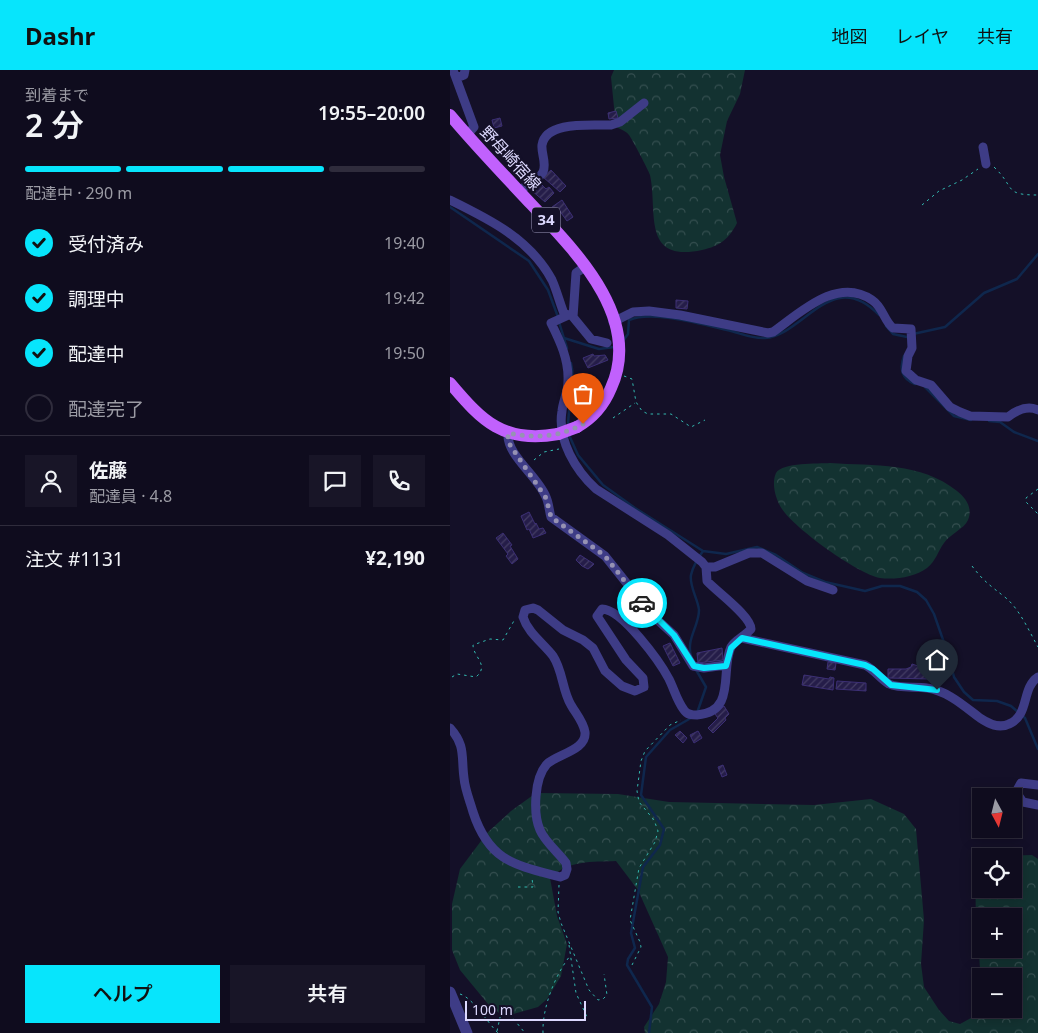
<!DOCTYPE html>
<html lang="ja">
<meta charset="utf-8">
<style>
:root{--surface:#0f0c1e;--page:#181527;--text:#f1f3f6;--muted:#9b9ba4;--line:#2f2c3c;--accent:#07e5fc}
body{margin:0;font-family:"Noto Sans","Noto Sans JP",sans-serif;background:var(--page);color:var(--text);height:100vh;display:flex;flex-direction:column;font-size:19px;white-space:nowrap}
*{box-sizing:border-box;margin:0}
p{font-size:16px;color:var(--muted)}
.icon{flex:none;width:28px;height:28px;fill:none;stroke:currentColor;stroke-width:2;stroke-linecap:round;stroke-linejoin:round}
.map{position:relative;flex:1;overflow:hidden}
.panel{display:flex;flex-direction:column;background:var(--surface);width:450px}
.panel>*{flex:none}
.needle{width:32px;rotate:173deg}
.tools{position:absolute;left:522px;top:718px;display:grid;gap:10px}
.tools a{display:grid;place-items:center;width:50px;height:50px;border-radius:0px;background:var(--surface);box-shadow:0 2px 12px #0003,0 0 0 1px var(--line);font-size:25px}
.scale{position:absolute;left:15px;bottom:12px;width:121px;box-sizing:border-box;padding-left:5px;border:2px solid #dcd8fe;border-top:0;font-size:14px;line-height:18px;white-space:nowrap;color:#dcd8fe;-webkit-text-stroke:4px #141028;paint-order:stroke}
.pin{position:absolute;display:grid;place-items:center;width:42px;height:42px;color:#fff;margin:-51px -21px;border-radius:50% 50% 50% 0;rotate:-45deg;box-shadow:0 0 5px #0007}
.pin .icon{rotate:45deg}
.courier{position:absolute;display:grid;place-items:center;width:50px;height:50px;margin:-25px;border:4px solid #07e5fc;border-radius:50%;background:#fff;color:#222;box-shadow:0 1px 6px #0007}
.summary em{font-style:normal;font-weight:600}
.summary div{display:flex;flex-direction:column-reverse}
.summary{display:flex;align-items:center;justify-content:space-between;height:85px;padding:0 25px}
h1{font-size:32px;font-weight:600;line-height:38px}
.bar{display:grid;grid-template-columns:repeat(4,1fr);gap:8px 5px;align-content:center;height:60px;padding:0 25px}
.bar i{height:6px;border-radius:4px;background:var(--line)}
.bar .selected{background:var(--accent)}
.bar p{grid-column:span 4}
.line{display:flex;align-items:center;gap:12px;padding:0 25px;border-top:1px solid var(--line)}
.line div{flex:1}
.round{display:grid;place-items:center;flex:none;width:52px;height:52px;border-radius:0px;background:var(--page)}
ol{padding:0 25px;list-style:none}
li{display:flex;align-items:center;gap:15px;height:55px}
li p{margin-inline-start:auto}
li .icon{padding:5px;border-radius:50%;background:var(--accent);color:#111;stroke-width:4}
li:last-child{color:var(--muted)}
li i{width:28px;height:28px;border:2px solid var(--line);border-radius:50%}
.action{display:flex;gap:10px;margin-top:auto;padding:10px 25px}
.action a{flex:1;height:58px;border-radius:0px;background:var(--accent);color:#111;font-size:20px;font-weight:600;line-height:58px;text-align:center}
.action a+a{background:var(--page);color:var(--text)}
header{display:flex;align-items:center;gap:30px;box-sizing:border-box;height:70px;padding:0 25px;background:var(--accent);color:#111}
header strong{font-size:24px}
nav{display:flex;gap:28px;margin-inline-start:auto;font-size:18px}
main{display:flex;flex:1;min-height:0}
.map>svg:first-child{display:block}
.forest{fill:url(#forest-crowns);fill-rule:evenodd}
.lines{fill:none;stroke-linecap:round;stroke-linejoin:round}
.stream{stroke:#0f274d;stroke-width:2.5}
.building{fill:url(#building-hatch);stroke:#3c2f75}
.path{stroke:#32b9b0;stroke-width:1;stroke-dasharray:2.5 4;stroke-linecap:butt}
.minor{stroke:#3e3c86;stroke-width:9}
.tertiary{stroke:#3e3c86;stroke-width:11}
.primary{stroke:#c161fd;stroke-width:12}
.primary-bridge{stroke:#c161fd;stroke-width:12}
.done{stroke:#9692b3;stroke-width:5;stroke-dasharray:0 9}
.route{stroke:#07e5fc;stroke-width:6}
.labels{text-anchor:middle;stroke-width:4.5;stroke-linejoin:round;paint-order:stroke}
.shield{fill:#141028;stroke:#a09cbe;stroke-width:1}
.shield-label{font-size:15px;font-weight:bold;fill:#dcd8fe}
.street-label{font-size:16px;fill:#dcd8fe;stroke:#141028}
</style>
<header>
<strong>Dashr</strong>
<nav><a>地図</a><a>レイヤ</a><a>共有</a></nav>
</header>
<main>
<section class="panel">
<div class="summary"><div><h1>2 分</h1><p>到着まで</p></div><em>19:55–20:00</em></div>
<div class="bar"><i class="selected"></i><i class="selected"></i><i class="selected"></i><i></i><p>配達中 · 290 m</p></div>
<ol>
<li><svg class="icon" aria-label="check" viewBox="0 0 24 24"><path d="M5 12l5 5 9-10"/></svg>受付済み<p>19:40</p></li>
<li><svg class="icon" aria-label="check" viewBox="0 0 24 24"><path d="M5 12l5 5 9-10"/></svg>調理中<p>19:42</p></li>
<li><svg class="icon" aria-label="check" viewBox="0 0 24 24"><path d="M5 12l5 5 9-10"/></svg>配達中<p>19:50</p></li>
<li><i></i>配達完了</li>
</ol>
<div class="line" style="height:90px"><a class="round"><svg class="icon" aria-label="person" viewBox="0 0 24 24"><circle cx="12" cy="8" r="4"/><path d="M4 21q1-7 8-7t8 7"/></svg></a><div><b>佐藤</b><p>配達員 · 4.8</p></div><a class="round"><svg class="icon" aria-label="chat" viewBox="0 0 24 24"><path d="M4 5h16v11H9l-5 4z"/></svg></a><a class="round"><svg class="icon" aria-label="phone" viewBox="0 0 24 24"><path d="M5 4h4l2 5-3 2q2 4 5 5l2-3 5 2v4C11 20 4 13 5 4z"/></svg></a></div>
<div class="line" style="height:65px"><div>注文 #1131</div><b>¥2,190</b></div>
<div class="action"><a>ヘルプ</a><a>共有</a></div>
</section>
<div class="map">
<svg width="588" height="963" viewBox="0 0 588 963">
<defs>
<pattern id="forest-crowns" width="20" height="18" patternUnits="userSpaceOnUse" patternTransform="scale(1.25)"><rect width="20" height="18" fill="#133231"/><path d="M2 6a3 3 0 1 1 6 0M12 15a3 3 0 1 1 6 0" fill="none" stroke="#354f50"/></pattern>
<pattern id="building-hatch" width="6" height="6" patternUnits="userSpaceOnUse" patternTransform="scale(1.25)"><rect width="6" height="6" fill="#251d49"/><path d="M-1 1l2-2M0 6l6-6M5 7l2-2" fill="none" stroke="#443d64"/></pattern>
</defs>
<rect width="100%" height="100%" fill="#141028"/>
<path class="forest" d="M 164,0 L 295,0 L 290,24 L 277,51 L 270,85 L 274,107 L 287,153 C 279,169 270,176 252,180 C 191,193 208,141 200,105 C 199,101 182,69 179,65 C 176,61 170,59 166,57 L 161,7 Z
M 380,393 C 424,396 471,392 507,421 C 516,428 523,438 518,450 C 514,459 500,464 494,473 C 488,481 486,491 477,498 C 465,507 445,510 430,508 C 408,504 344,458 332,439 C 326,430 321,414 326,403 C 333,392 368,394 380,393 Z
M 86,723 L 168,724 L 219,732 L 364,735 L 421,729 L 454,744 L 466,759 L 474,850 L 471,894 L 474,917 L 489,940 L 499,951 L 510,954 L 521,948 C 524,938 528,928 530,918 C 533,892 518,815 531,799 L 531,819 L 564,819 L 564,786 L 555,786 L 582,785 L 588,789 L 588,963 L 195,963 L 194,957 L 209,934 L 216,912 L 218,887 L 188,820 L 166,791 C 141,792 119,790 100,808 L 107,846 L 117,874 L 111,906 L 97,929 L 88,937 L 56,946 L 43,940 L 10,900 L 2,880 L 2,834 L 10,799 L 37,763 L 61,741 ZM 531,846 L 564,846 L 564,879 L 531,879 ZM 531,906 L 564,906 L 564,939 L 531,939 Z"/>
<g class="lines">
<path class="stream" d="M 0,137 L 79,191 L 98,220 L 108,247
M 109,252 L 117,278
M 436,256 L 443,264 L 457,267
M 463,264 L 495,257 L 534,223 L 567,209 L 588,184
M 114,268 L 149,279 L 164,277
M 173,271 L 178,264 L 179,250 C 203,240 252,254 277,260 C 290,263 302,269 315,268 C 354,265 382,196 429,245
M 454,286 C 449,299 452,309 465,314
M 475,317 L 504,346 L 521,350
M 539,351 L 550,352 L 564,362 L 588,371
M 118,357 C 118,335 126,314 121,293
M 119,365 L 128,385 L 153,415 L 185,438 L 253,481 L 276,484 L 307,477 L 326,485 L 353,503 L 375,512 L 415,521 L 432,516 L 450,516 L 467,522 L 476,530 L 484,544 L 498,584 L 504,607 L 514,622 L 523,630 L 547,631 L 561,636 L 575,648 L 588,679
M 241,586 C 236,569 249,556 249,540 C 248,529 239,516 241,505 C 243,496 248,488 253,481
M 245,598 L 256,617 L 247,643
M 199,963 L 202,937 L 177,895 L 178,889 L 185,878 L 181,863 L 193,797 L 210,775 L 214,759 L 191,725 L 196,687 L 220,660 L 241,648"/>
</g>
<path class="building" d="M 166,41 L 168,48 L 159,49 L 158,43 Z
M 50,48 L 52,56 L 44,58 L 42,50 Z
M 101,100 L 116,116 L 110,122 L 93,107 Z
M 88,111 L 96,119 L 99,117 L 104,123 L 95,132 L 80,119 Z
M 112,130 L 123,147 L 117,151 L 109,140 L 105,143 L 102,137 Z
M 226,230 L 238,231 L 237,239 L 226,238 Z
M 143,284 L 144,286 L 155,285 L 158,290 L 138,298 L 133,288 Z
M 79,442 L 85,454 L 86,453 L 89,459 L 93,458 L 96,463 L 83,468 L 79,459 L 77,460 L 71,446 Z
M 53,463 L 62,475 L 60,476 L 68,489 L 62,494 L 56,486 L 58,484 L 46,468 Z
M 130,485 L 144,494 L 142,496 L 138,499 L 132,496 L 126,490 Z
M 193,514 L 198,520 L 192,525 L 187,519 Z
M 220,573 L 230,593 L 223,596 L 213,576 Z
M 272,578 L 273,590 L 248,593 L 247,583 Z
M 378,592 L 386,593 L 385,600 L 377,599 Z
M 462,594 L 468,596 L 467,597 L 481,599 L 480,609 L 438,608 L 438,599 L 456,599 L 461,597 Z
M 354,605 L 379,609 L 380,607 L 384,608 L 383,620 L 352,615 Z
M 387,611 L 416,613 L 416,621 L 386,619 Z
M 274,636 L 279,644 L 275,648 L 276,650 L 263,663 L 258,658 L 268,648 L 265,644 Z
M 230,661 L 237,668 L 233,673 L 225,665 Z
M 248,661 L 252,668 L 244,673 L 240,665 Z
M 273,695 L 277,705 L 272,707 L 268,697 Z"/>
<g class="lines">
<path class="path" d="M 544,97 C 566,118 553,125 588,125
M 472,135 L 489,121 L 512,110 L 528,99
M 174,306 L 182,309 L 186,332 L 192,341 L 198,344 L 221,344 L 241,357 L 255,350
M 163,348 L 185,333
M 84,390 L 94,382 L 109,379
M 588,419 L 576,428 L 576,432 L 588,444
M 522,496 C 534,512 541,516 556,528 C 570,540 579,561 588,577
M 2,607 L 7,604 L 26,607 C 40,595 23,587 23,575 L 40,569 L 53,570 L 65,549
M 109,815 L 108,842 L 111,853 L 139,920 L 148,930 L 153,929 L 157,925 L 154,904
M 68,817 L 83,817 L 82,808
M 119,875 L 126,923 L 137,947
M 182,895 L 191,877 L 190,872 L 180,850 L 189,798 L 205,772 L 208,761 L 204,750 L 189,732 L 187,721 L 191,691 L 195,681 L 220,655 L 231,650
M 10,924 C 23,928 37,952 48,963
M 47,961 L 51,943 L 62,947 L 75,963
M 93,963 C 92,938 105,905 120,886"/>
<path class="minor" d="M 3,0 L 24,57 L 17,65
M 6,8 L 14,5 L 15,0
M 533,77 L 536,94
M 69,121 C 76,115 89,110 93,102 C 97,93 91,84 92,75 C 96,50 143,56 161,55 L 170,52 L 194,33
M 0,130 C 39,149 80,169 102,210 C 107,221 110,234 115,246
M 136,196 L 126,203 L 123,247 L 141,269 L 157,273
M 163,252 L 183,242 L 199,241 L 230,245 L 318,263 L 323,262 C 350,243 387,206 422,230 C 433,237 434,251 443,258 L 461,259 L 462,278 L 458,286 L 456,301 L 466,310 L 481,315 L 500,337 L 510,342 L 520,346 L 558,347 C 567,340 577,335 588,340
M 58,363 C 56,385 88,406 96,427 C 99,433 99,441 101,447 L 155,486 L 202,545 L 224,565 L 243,596 L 254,598 L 276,595
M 256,497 L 265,497 L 299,483 L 312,483 L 357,511 L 383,520
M 292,568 L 415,595 C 425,600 430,609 439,614 C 450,619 466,616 477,618 C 498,621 514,636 530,648 C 539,654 549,659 559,654 C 580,645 571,618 588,607
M 0,658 C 16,676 11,686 14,708 C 15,720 20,731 23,742 C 39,791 64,795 110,807 L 115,805 L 117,799 L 116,793 C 108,782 95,772 90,760 C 83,744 84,708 97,694 C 108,684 137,680 135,662 C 133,651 126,644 121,635 C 112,620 113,601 103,586 C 93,573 78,563 73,547 L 75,540 L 83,538 L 88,540 L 113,560 L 133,570 L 143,578 L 155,601 L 172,616 L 185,621 L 194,617 L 193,608 L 176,590 L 147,546 L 152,539 C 172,539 210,592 219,609 C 224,619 227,631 234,640 C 237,645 242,645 247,645 C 287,642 270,600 281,577 C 285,570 295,566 301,559 C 301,546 267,522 257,511 L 256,497 L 252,492 L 218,465 L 146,419 C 126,401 107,370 112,341 C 113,331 118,322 118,311 C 119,290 110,271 101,253 L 123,243
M 588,715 L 571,713 L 566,722 L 573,732 L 588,735"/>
<path class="tertiary" d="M 0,922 L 17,963"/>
<path class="primary" d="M 0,45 C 26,76 54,105 82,135 C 125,181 193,248 161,318 C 154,335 143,348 127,357
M 0,313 C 32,351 54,374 108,364"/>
<path class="primary-bridge" d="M 108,364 L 127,357"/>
</g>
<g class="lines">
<path class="done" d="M 133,354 C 108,368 85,368 58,363 L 58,372 L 96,428 L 101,447 L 155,486 L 192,533"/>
<path class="route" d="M 192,533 L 224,565 L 244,596 L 254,598 L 276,596 L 281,578 L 292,568 L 415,595 L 423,599 L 441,615 L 487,620"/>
</g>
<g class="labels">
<rect class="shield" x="82" y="137.5" width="28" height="25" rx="4"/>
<g class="shield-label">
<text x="96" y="155">34</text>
</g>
<g class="street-label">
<text transform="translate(61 88) rotate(47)" y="6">野母崎宿線</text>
</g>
</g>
</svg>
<div class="tools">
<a><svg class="needle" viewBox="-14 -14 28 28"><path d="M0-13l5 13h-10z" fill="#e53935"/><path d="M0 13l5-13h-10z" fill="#9b9ba4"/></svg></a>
<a><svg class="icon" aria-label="locate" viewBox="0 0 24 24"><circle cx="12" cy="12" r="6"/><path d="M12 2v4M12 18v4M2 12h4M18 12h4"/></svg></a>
<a>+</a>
<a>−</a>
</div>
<div class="scale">100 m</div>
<div class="pin" style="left:133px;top:354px;background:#ea580c"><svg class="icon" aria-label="bag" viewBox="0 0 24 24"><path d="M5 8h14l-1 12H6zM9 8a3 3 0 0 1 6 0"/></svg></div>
<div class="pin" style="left:487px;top:620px;background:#1f2937"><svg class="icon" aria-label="home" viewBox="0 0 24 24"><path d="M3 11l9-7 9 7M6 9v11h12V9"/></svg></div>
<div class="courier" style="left:192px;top:533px"><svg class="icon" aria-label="car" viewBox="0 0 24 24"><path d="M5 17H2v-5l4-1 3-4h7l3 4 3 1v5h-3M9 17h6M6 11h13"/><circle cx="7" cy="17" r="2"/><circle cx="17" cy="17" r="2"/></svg></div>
</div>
</main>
